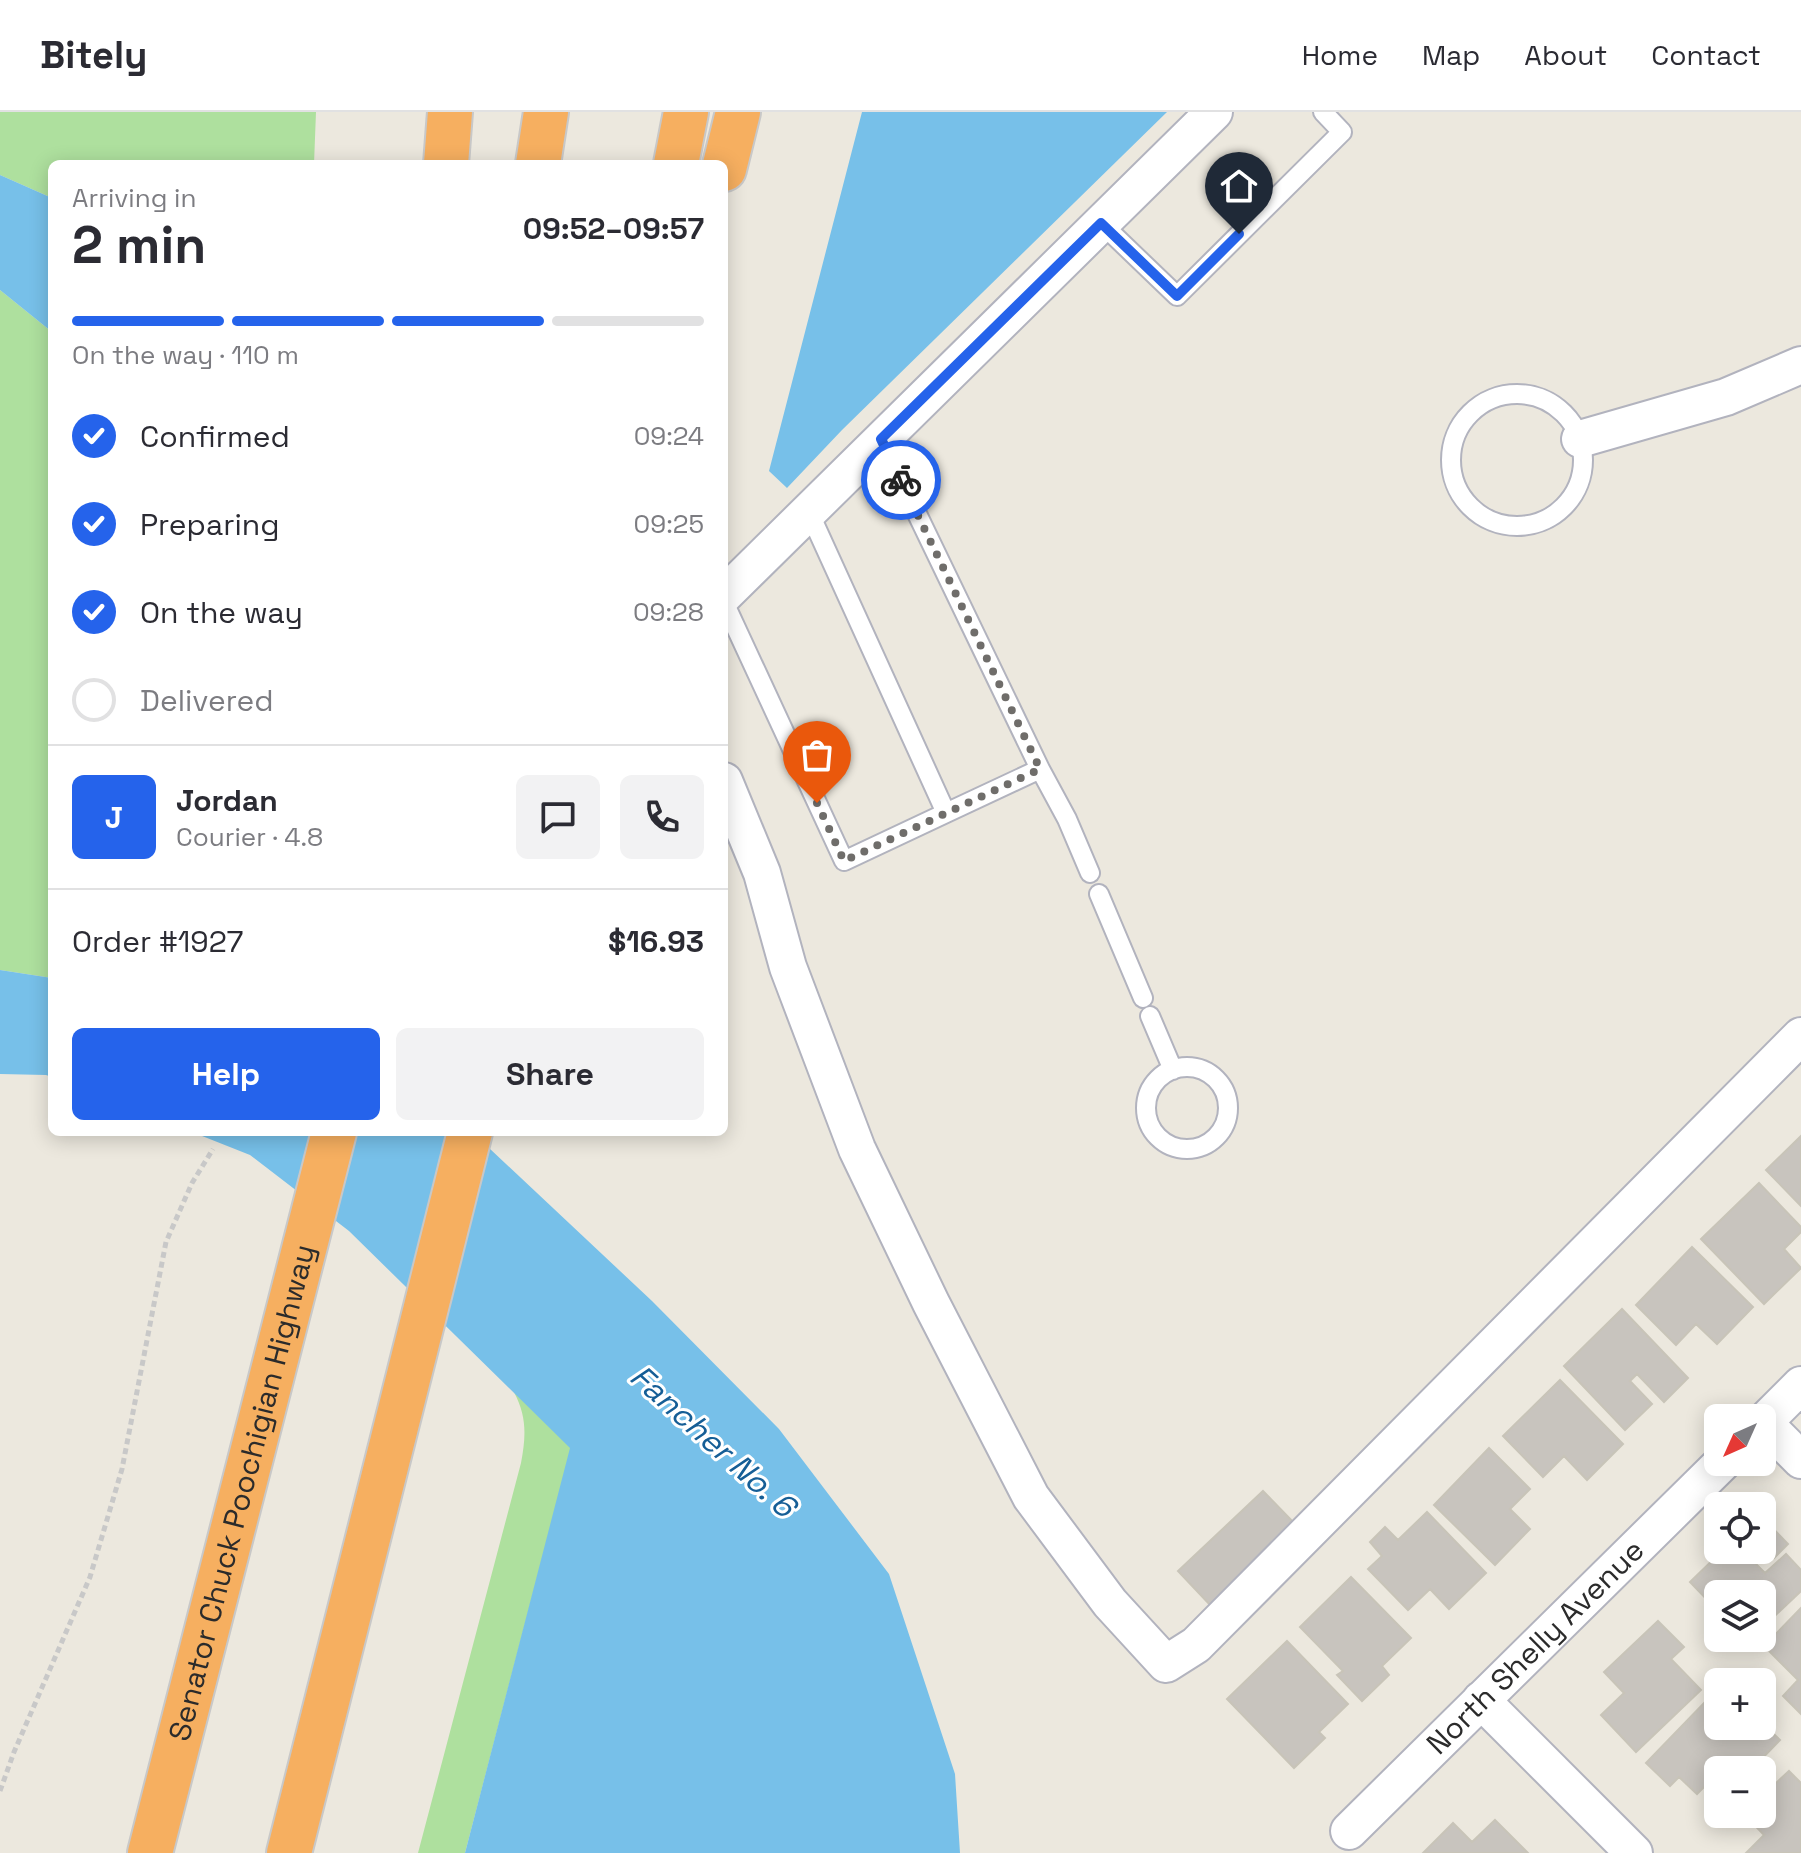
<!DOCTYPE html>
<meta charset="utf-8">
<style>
:root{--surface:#fff;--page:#f2f2f3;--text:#2b2b33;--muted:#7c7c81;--line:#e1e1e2;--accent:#2563eb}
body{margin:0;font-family:"Space Grotesk",sans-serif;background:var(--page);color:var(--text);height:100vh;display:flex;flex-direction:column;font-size:30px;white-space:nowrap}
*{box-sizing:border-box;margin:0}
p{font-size:26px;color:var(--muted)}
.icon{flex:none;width:44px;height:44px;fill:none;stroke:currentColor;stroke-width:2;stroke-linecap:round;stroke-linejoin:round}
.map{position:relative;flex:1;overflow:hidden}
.panel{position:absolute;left:48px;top:48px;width:680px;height:976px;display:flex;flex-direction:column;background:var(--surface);border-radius:12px;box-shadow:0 4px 20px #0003}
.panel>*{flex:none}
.needle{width:52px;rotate:225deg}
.controls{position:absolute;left:1704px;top:1292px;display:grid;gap:16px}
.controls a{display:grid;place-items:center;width:72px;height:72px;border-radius:12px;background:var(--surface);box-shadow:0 4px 20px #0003;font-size:40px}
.pin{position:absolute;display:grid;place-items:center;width:68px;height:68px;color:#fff;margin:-82px -34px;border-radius:50% 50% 50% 0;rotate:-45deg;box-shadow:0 0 8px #0007}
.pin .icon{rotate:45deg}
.courier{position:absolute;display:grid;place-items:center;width:80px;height:80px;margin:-40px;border:6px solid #2563eb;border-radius:50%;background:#fff;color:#222;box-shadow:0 2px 10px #0007}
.overview em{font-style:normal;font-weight:700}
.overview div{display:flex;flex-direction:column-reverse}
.overview{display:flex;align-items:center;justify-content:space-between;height:136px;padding:0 24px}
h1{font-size:52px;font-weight:700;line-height:60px}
.bar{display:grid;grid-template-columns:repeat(4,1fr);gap:12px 8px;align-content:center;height:96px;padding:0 24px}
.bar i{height:10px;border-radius:6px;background:var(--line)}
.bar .current{background:var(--accent)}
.bar p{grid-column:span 4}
.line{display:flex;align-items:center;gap:20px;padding:0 24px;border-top:2px solid var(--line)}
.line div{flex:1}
.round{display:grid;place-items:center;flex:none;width:84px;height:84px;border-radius:12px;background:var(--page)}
ol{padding:0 24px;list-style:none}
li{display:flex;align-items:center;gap:24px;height:88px}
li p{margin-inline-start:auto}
li .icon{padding:8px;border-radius:50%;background:var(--accent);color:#fff;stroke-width:4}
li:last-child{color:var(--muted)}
li i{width:44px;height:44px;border:4px solid var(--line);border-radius:50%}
.primary-button{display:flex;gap:16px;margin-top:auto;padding:16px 24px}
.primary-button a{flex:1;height:92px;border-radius:12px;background:var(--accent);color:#fff;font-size:32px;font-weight:700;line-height:92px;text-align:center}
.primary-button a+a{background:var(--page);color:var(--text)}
header{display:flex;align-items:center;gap:48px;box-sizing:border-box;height:112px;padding:0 40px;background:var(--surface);border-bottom:2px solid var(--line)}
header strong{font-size:38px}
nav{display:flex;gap:44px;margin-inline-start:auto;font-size:28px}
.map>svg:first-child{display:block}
.green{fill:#aee09e}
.water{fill:#77c0e9}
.building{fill:#c8c4be;stroke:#c8c4b8;stroke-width:2}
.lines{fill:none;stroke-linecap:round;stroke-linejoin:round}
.service-casing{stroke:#b2b3be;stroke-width:22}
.minor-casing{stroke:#b2b3be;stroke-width:40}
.motorway-casing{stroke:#c8c8c8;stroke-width:48}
.path{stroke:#c8c8c8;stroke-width:5;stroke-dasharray:6 4;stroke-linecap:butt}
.service{stroke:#fff;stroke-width:18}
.minor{stroke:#fff;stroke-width:36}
.motorway{stroke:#f6af60;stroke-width:44}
.done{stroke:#6f6d6a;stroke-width:8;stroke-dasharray:0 14.4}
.route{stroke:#2563eb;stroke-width:10}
.labels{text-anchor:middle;stroke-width:6;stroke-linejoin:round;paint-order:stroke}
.street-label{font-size:30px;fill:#2b2b2b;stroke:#fff}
.water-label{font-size:32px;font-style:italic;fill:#155e96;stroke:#fff}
</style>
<header>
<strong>Bitely</strong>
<nav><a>Home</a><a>Map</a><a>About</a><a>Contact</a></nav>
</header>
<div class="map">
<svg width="1801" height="1741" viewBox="0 0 1801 1741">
<rect width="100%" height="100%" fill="#ece8de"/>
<path class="green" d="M 0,0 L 316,0 L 314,52 L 52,52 L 52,86 L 0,63 Z
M 0,178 L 52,220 L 52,866 L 0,858 Z
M 514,1280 L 571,1336 L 465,1741 L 418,1741 L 521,1351 C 526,1324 527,1305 514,1280 Z"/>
<path class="water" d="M 862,0 L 1167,0 L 842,318 L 787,376 L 769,359 Z
M 0,63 L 52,86 L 52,220 L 0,178 Z
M 0,858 L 52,866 L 52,965 L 46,963 L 0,962 Z
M 192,1020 L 472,1020 L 652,1189 L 779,1317 L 889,1462 L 955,1662 L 960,1741 L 465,1741 L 570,1336 L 349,1119 L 250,1043 Z"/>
<path class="building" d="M 1801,1024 L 1801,1094 L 1766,1058 Z
M 1759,1071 L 1801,1115 L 1801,1120 L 1784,1137 L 1801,1156 L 1764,1192 L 1701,1127 Z
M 1692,1135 L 1753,1195 L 1717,1232 L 1696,1212 L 1676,1233 L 1636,1193 Z
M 1622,1197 L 1688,1266 L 1664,1290 L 1637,1262 L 1630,1269 L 1652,1292 L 1625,1318 L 1564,1254 Z
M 1560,1268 L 1623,1332 L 1587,1368 L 1564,1344 L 1543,1365 L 1503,1324 Z
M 1489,1336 L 1530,1377 L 1510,1397 L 1530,1417 L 1495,1453 L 1434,1393 Z
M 1263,1379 L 1298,1415 L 1213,1496 L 1178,1459 Z
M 1427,1400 L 1486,1461 L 1449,1497 L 1430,1477 L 1408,1498 L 1368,1457 L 1382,1444 L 1370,1430 L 1385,1415 L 1398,1428 Z
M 1762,1405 L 1788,1432 L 1774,1446 L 1766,1438 L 1754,1450 L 1765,1461 L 1786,1442 L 1801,1458 L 1801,1479 L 1762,1516 L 1762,1482 L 1718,1482 L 1718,1495 L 1716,1497 L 1690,1470 L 1723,1438 L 1762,1438 Z
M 1351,1465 L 1411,1526 L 1382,1554 L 1389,1563 L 1362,1589 L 1337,1563 L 1343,1559 L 1300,1515 Z
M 1801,1496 L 1801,1602 L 1783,1584 L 1798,1568 L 1764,1534 Z
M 1658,1509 L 1684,1535 L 1671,1547 L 1701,1578 L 1636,1640 L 1601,1603 L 1624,1581 L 1604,1560 Z
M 1287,1529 L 1348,1592 L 1319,1620 L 1325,1626 L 1294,1656 L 1227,1587 Z
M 1709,1586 L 1718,1594 L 1718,1614 L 1740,1616 L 1762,1614 L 1762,1611 L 1780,1628 L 1751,1658 L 1718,1658 L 1718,1676 L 1710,1669 L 1697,1682 L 1679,1665 L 1670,1674 L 1646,1651 Z
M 1789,1659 L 1801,1671 L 1801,1741 L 1746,1741 L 1764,1723 L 1744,1702 L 1762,1702 L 1762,1684 Z
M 1495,1708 L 1528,1741 L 1423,1741 L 1453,1711 L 1472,1730 Z"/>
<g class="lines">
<defs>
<path id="service" d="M 1101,111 L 1177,184 L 1342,20 L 1323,0
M1451 348a66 66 0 1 1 132 0a66 66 0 1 1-132 0Z
M 881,327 L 1040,657 L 946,701
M 724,490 L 844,749 L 946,701 L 809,400
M 1040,657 L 1067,707 L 1090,761
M 1099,782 L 1143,886
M 1150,904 L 1173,958
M1146 996a41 41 0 1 1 82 0a41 41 0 1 1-82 0Z"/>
<g id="minor">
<path d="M 1580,327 L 1726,285 L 1801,253"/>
<path d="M 724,483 L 1214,0"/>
<path d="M 724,669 L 762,761 L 788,855 L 857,1037 L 931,1191 L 1031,1385 L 1110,1491 L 1166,1552 L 1196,1533 L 1801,924"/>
<path d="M 1764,1311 L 1801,1348"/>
<path d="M 1762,1312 L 1801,1273"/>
<path d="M 1481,1588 L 1634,1741"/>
<path id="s1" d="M 1349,1719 L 1723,1350"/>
</g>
<g id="motorway">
<path d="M 446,52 L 450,0"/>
<path d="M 538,52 L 546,0"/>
<path d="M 676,52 L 686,0"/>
<path d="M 724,57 L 738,0"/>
<path id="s2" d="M 150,1741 L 334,1020"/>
<path d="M 289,1741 L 470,1020"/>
</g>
</defs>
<use href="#service" class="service-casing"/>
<use href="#minor" class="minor-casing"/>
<use href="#motorway" class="motorway-casing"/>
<path class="path" d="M 0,1679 L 14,1640 L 90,1465 L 122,1357 L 166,1130 L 192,1071 L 213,1037"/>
<use href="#service" class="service"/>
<use href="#minor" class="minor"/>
<use href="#motorway" class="motorway"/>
</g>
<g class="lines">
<path class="done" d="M 817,691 L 844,749 L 1040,657 L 901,368"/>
<path class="route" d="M 901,368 L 881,327 L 1101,111 L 1177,184 L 1239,122"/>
</g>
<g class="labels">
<g class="street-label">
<text dy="10" stroke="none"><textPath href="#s2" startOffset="372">Senator Chuck Poochigian Highway</textPath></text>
<text dy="10" stroke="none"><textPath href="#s1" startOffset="262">North Shelly Avenue</textPath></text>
</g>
<g class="water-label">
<text transform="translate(713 1329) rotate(42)" y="11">Fancher No. 6</text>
</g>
</g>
</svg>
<div class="controls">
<a><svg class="needle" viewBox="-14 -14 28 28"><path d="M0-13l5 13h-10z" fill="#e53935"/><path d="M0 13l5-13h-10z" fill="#7c7c81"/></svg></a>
<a><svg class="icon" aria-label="locate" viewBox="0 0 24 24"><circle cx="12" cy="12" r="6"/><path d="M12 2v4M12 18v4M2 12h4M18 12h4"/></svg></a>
<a><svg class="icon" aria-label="layers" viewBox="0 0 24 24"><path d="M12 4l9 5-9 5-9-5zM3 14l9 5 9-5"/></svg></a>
<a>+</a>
<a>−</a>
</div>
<div class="pin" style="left:817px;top:691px;background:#ea580c"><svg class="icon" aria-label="bag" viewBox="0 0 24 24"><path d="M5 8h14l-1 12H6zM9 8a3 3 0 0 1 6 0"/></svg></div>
<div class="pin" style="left:1239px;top:122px;background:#1f2937"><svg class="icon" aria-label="home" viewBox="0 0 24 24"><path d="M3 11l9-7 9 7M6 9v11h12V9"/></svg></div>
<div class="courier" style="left:901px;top:368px"><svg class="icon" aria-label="bike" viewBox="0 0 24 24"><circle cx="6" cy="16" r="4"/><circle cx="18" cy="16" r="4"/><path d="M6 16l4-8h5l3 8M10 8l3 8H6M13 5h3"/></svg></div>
<section class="panel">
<div class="overview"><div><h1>2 min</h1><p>Arriving in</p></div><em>09:52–09:57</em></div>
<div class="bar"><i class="current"></i><i class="current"></i><i class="current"></i><i></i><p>On the way · 110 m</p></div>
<ol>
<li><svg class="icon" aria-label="check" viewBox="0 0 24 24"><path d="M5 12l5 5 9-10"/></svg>Confirmed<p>09:24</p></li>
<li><svg class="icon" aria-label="check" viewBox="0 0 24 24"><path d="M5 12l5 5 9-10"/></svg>Preparing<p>09:25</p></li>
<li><svg class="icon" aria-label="check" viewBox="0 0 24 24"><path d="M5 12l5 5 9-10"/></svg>On the way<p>09:28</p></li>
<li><i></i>Delivered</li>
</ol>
<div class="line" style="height:144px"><b class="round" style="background:var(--accent);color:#fff">J</b><div><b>Jordan</b><p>Courier · 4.8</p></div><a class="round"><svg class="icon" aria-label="chat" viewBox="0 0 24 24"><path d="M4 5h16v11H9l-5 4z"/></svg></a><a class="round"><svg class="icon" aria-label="phone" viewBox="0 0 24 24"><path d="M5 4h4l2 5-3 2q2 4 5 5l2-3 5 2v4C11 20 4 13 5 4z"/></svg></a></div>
<div class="line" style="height:104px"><div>Order #1927</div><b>$16.93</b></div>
<div class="primary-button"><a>Help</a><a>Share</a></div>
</section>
</div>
